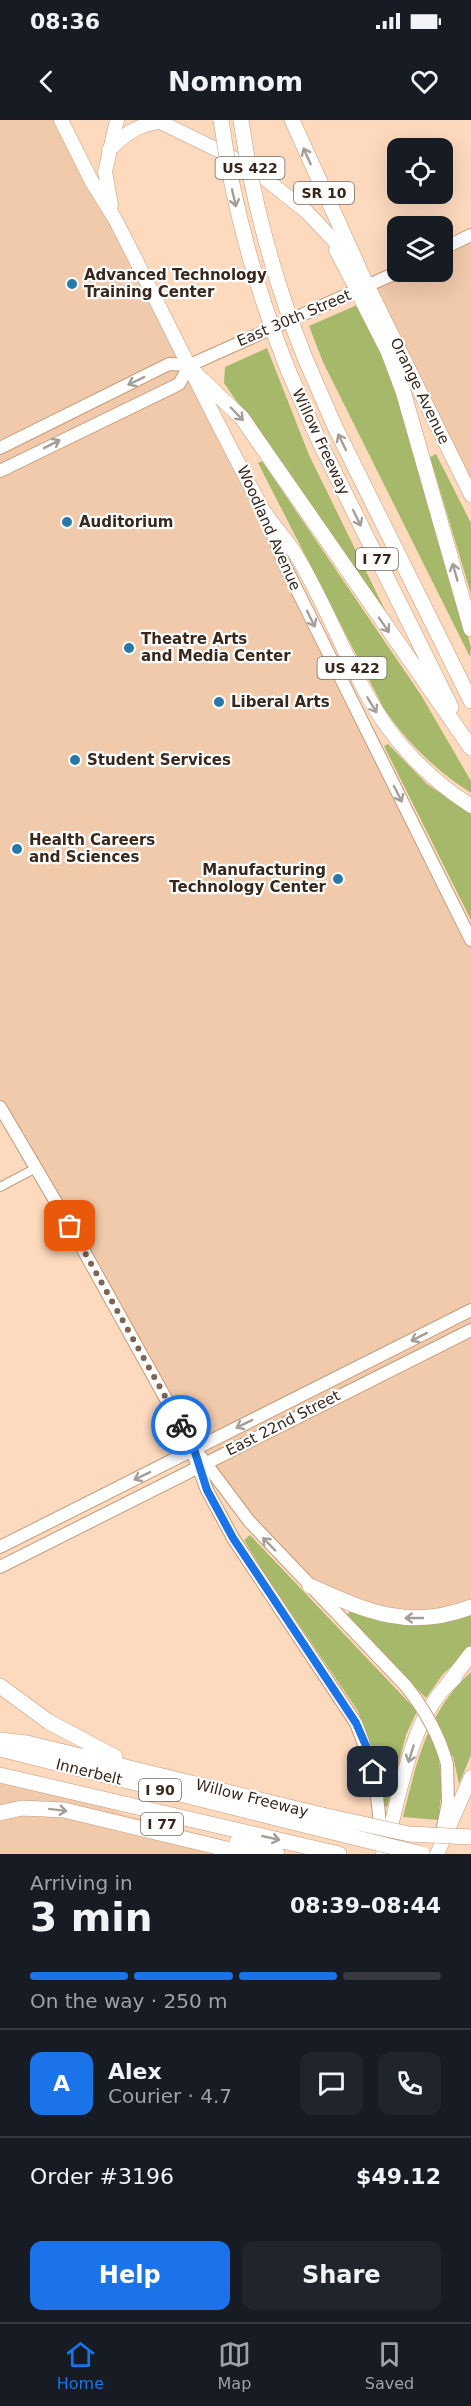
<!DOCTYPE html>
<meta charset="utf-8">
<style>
:root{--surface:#171b24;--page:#20242c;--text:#f1f3f6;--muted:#9ea1a6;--line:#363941;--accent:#1a73e8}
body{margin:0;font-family:"DejaVu Sans",sans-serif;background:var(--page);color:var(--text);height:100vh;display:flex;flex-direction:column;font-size:22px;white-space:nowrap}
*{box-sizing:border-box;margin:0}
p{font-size:20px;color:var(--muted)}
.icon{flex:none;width:33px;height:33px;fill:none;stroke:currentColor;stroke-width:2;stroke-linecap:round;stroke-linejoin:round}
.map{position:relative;height:1734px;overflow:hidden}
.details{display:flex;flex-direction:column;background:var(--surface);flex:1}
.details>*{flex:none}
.tools{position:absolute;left:387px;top:18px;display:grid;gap:12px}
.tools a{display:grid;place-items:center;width:66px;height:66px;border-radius:12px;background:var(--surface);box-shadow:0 6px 24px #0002;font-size:30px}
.pin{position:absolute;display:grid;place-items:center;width:51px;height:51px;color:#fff;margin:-26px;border-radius:12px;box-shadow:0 3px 9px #0006}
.courier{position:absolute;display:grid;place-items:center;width:60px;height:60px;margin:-30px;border:4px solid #1a73e8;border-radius:50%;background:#fff;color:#222;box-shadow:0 2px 8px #0007}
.overview em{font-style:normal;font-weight:700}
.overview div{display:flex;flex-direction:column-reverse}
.overview{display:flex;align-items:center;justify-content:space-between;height:102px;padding:0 30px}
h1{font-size:39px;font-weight:700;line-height:45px}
.bar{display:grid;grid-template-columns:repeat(4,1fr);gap:9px 6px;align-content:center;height:72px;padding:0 30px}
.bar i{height:8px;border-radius:4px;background:var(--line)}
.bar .on{background:var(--accent)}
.bar p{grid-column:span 4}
.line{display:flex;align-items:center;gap:15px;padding:0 30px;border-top:2px solid var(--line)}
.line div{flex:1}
.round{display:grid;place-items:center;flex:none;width:63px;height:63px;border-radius:12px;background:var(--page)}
.cta{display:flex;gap:12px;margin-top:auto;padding:12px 30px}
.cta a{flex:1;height:69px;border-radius:12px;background:var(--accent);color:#fff;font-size:24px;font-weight:700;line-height:69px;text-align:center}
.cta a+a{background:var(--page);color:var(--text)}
.status{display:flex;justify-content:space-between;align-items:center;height:42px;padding:0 30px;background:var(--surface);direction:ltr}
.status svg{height:16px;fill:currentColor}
header{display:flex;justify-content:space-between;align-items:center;height:78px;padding:0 30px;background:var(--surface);font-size:27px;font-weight:700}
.menu{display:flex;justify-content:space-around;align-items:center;height:84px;border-top:2px solid var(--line);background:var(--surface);font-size:16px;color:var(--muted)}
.menu a{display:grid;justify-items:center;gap:3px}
.menu .on{color:var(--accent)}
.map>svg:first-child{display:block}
.built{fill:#f1c9ab}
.green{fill:#a6b869}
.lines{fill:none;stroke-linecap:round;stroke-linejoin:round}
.street-casing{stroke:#c59b79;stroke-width:10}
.secondary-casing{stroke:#c59b79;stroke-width:14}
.primary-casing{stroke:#c59b79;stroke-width:15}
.highway-casing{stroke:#c59b79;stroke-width:16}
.street{stroke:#fff;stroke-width:8}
.secondary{stroke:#fff;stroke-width:12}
.primary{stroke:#fff;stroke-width:14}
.highway{stroke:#fff;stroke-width:15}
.secondary-bridge-casing{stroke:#c59b79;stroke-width:14;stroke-linecap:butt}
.highway-bridge-casing{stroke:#c59b79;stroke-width:16;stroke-linecap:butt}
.secondary-bridge{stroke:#fff;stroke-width:12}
.highway-bridge{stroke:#fff;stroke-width:15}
.oneway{stroke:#a59e98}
.done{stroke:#7d6553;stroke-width:6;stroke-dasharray:0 10.8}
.route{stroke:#1a73e8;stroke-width:8}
.poi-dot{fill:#2779aa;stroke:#fff;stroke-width:2}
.labels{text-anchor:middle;stroke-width:4.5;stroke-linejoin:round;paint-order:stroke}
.shield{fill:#fff;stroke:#74685f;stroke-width:1.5}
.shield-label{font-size:14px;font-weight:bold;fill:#38271a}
.poi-label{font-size:15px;font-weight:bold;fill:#38271a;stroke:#fff;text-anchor:start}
.street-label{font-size:15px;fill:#38271a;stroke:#fff}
</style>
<div class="status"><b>08:36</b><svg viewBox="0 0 49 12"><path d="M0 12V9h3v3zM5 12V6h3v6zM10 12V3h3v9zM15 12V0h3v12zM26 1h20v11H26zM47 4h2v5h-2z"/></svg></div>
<header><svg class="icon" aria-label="back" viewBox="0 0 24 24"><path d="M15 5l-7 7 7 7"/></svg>Nomnom<svg class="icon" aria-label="heart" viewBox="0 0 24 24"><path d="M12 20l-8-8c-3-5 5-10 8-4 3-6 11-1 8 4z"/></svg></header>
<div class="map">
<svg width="471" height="1734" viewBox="0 0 471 1734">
<rect width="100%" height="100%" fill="#fdd9bd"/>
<path class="built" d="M 0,0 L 61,0 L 115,99 L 471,820 L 471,1487 L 423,1498 L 310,1466 L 206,1343 L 0,987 Z
M 471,115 L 471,375 L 368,166 L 397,151 L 442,152 L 443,129 Z
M 0,1655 L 50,1667 L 126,1695 L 277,1734 L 0,1734 Z"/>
<path class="green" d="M 357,185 L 391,248 L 471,527 L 470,537 L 323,242 L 309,206 Z
M 267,228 L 309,335 L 386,492 L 383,494 L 224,263 L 225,247 Z
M 436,334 L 471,403 L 471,474 L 430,337 Z
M 262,341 L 421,575 L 471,661 L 471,673 C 436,651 408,623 384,589 L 258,343 Z
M 388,624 L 427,664 L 471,694 L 471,800 L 384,626 Z
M 250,1415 L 417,1591 L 406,1615 L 387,1687 L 383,1686 L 380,1650 L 358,1591 L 266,1456 L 244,1420 Z
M 351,1491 L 471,1492 L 471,1529 L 443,1554 L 426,1578 L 345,1496 Z
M 471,1552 L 471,1635 L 459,1664 L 453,1636 L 439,1640 L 442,1669 L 438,1700 L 403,1697 C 416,1644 428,1590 471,1552 Z"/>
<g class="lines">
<defs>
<path id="street" d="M 0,1067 L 36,1048"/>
<path id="secondary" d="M 442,129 L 471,115
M 0,328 L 169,244 L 190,245 L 398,152
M 0,351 L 179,264 L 190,245
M 267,400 L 285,446 L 471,820
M 0,987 L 70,1106 L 186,1315 L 207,1370 L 233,1418 L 356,1603 C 371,1640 380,1676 380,1716
M 201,1337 L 249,1401 L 406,1566
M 0,1427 L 471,1190
M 0,1447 L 471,1210
M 441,1717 L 448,1683 L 447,1644"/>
<path id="primary" d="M 61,0 L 92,62 L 115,99 C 164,194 210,292 261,386 C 271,404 287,419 298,438 C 356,538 364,616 471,686
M 156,0 L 228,35 L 262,56 L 307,92 L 358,146 L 471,375
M 109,30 C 124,15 138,4 160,2
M 111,85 L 105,52 L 117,0
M 336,130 L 357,170
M 383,1734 C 401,1679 408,1596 455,1558
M 437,1734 L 471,1657"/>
<path id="highway" d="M 241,0 L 243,13
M 292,0 L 358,146
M 357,170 L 388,231 L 403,271 L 471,509
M 305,238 L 335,307 L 471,581
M 288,250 L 320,323 L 451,587
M 195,253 L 242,298 L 471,628
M 310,1466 C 366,1491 409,1511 471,1487
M 448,1564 L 471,1534
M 0,1566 L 49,1602 L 115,1637
M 0,1620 L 27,1623 L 322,1695
M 0,1629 L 320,1709
M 0,1655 L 339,1734
M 0,1693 L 22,1688 L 64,1690 L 247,1734
M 237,1722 L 277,1734"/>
</defs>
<use href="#street" class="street-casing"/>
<use href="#secondary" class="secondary-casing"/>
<use href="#primary" class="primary-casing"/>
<use href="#highway" class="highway-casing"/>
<use href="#street" class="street"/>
<use href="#secondary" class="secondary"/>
<use href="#primary" class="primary"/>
<use href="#highway" class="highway"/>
<defs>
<path id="secondary-bridge" d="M 406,1566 C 425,1590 439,1614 447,1644"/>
<path id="highway-bridge" d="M 221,0 C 233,86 256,169 288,250
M 243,13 C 255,91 276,165 305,238
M 322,1695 L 409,1714 L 471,1717
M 320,1709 L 422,1734"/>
</defs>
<use href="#secondary-bridge" class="secondary-bridge-casing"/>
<use href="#highway-bridge" class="highway-bridge-casing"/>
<use href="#secondary-bridge" class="secondary-bridge"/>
<use href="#highway-bridge" class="highway-bridge"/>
</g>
<defs><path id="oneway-shaft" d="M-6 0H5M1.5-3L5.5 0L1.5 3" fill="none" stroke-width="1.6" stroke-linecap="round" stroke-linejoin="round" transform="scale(1.5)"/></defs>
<g class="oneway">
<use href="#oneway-shaft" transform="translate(307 36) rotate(-114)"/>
<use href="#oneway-shaft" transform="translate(234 78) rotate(77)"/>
<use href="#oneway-shaft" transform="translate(136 261) rotate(154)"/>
<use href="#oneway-shaft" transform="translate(237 294) rotate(46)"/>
<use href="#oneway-shaft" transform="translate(342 322) rotate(-116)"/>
<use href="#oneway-shaft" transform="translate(52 324) rotate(-27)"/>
<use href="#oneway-shaft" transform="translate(357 398) rotate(64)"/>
<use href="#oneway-shaft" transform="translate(455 452) rotate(-106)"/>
<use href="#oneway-shaft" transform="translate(311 499) rotate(64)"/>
<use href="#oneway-shaft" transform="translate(384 505) rotate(55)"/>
<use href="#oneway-shaft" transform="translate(372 585) rotate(59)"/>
<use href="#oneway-shaft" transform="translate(398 674) rotate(63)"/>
<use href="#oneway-shaft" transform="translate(419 1217) rotate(153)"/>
<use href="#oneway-shaft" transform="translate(244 1304) rotate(154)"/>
<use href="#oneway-shaft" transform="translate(142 1356) rotate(154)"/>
<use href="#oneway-shaft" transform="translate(269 1424) rotate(-134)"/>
<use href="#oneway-shaft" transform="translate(414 1498) rotate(180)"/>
<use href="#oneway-shaft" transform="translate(411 1634) rotate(107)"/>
<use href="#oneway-shaft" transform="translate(58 1690) rotate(7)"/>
<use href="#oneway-shaft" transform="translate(271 1718) rotate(13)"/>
</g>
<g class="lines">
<path class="done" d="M 70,1106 L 181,1305"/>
<path class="route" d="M 181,1305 L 194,1329 L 207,1370 L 233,1418 L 356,1603 L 370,1635 L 373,1652"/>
</g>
<g class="poi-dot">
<circle cx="72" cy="164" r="6"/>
<circle cx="67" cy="402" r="6"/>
<circle cx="129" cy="528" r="6"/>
<circle cx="219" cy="582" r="6"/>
<circle cx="75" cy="640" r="6"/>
<circle cx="17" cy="729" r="6"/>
<circle cx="338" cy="759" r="6"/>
</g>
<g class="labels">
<g class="shield">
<rect x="215.5" y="37" width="69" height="22" rx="4.5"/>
<rect x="294" y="62" width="60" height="22" rx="4.5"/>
<rect x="356" y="428" width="42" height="22" rx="4.5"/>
<rect x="317.5" y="537" width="69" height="22" rx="4.5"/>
<rect x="139" y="1659" width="42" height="22" rx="4.5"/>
<rect x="141" y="1693" width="42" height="22" rx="4.5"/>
</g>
<g class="shield-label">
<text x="250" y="53">US 422</text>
<text x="324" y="78">SR 10</text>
<text x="377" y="444">I 77</text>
<text x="352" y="553">US 422</text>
<text x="160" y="1675">I 90</text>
<text x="162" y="1709">I 77</text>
</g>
<g class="poi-label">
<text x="84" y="160">Advanced Technology<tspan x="84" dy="17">Training Center</tspan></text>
<text x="79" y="407">Auditorium</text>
<text x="141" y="524">Theatre Arts<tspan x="141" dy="17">and Media Center</tspan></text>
<text x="231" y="587">Liberal Arts</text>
<text x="87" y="645">Student Services</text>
<text x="29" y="725">Health Careers<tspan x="29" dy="17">and Sciences</tspan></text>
<text x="326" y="755" text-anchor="end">Manufacturing<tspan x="326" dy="17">Technology Center</tspan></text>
</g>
<g class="street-label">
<text transform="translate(294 198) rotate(-23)" y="5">East 30th Street</text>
<text transform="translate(420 271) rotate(64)" y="5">Orange Avenue</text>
<text transform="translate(321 322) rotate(65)" y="5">Willow Freeway</text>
<text transform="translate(269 408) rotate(66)" y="5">Woodland Avenue</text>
<text transform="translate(283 1303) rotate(-27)" y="5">East 22nd Street</text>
<text transform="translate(89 1652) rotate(14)" y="5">Innerbelt</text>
<text transform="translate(252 1678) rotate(14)" y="5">Willow Freeway</text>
</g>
</g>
</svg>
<div class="tools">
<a><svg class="icon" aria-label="locate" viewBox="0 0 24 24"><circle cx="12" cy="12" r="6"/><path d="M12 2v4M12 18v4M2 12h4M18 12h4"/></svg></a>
<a><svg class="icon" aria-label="layers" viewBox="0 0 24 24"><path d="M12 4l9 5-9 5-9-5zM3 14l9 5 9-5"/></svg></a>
</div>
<div class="pin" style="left:70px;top:1106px;background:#ea580c"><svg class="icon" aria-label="bag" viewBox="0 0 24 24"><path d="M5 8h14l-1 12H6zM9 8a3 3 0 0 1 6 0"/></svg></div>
<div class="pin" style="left:373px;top:1652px;background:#1f2937"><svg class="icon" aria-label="home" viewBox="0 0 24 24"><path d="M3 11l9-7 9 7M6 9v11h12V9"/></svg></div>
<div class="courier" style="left:181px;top:1305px"><svg class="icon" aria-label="bike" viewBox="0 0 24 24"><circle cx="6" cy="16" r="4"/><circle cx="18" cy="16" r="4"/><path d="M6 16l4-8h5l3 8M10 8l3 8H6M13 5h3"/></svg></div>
</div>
<section class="details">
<div class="overview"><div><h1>3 min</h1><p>Arriving in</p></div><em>08:39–08:44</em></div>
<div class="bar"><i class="on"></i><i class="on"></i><i class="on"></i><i></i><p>On the way · 250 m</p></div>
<div class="line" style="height:108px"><b class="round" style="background:var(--accent);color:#fff">A</b><div><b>Alex</b><p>Courier · 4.7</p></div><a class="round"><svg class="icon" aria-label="chat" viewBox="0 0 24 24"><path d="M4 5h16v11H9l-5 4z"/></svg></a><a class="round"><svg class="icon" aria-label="phone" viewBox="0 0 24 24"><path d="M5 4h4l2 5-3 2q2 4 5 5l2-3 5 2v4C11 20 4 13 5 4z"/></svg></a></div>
<div class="line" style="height:78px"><div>Order #3196</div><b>$49.12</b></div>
<div class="cta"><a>Help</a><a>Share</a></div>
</section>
<nav class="menu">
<a class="on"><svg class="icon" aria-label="home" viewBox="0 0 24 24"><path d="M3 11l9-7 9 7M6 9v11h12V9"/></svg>Home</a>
<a><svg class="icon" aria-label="map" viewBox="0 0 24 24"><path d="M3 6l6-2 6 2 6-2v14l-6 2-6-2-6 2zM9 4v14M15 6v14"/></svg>Map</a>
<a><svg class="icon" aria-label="saved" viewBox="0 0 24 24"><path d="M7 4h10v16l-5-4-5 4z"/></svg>Saved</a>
</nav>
